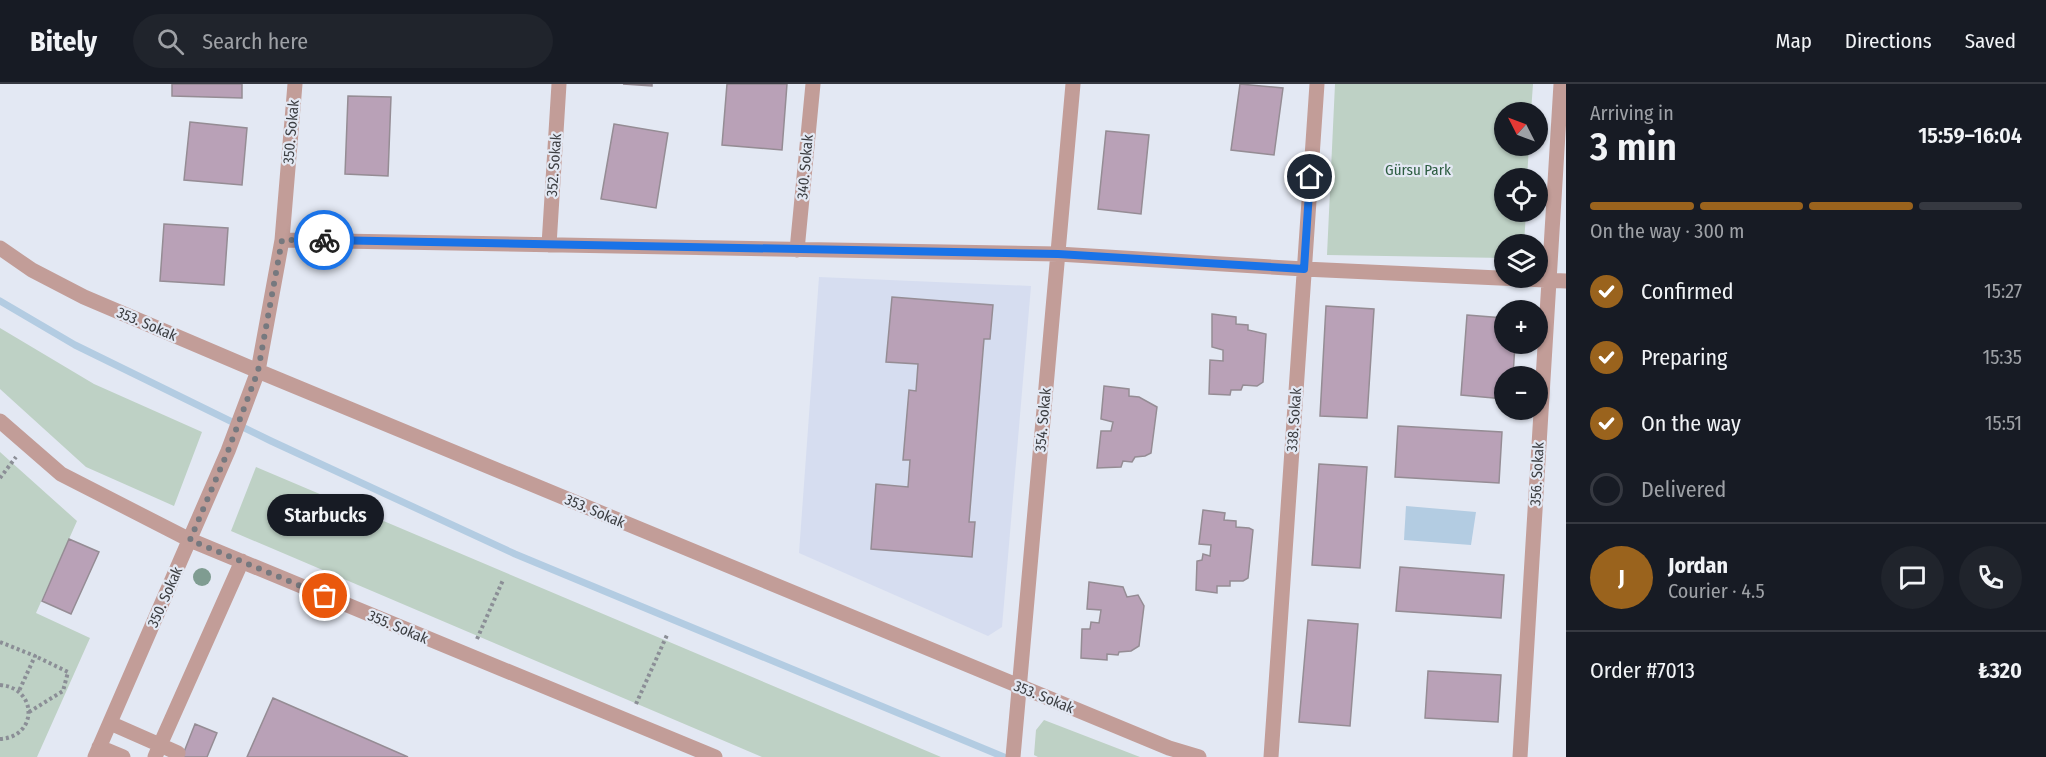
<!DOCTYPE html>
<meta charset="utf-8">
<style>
:root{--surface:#171b24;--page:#20242c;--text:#f1f3f6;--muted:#9ea1a6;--line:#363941;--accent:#9a631d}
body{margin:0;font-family:"Fira Sans Condensed",sans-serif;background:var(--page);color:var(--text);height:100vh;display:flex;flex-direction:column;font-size:22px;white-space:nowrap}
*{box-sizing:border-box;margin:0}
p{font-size:20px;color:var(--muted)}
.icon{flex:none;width:33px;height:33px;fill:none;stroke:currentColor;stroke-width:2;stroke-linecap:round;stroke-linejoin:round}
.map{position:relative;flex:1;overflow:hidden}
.panel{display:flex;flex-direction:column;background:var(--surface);width:480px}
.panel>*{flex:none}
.needle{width:39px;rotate:312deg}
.controls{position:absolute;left:1494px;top:18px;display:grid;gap:12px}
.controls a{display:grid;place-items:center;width:54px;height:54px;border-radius:50%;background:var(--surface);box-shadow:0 2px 4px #0004;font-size:30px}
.pin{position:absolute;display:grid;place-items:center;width:51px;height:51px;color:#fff;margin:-26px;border:3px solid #fff;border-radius:50%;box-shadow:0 2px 6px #0007}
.courier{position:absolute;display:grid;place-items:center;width:60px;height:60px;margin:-30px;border:4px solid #1a73e8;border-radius:50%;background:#fff;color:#222;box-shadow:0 2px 8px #0007}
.bubble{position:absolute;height:42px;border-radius:21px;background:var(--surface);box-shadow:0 2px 4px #0004;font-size:20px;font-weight:600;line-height:42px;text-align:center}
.head em{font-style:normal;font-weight:600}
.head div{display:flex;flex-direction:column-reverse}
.head{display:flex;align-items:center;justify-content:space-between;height:102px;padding:0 24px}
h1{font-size:39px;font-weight:600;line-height:45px}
.bar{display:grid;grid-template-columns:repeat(4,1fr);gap:9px 6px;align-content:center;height:72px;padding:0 24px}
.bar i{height:8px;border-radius:4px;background:var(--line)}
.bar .selected{background:var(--accent)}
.bar p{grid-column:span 4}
.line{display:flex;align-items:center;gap:15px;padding:0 24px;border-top:2px solid var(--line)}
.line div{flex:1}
.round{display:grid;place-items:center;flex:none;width:63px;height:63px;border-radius:32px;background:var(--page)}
ol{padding:0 24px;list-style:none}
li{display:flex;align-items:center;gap:18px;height:66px}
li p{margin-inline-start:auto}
li .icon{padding:6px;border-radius:50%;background:var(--accent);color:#fff;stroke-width:4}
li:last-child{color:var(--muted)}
li i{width:33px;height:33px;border:3px solid var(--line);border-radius:50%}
header{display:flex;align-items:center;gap:36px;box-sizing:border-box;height:84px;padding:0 30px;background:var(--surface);border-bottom:2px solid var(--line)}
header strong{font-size:28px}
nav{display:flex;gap:33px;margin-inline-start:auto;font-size:21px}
.search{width:420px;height:54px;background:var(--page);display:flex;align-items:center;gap:15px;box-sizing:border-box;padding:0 21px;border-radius:33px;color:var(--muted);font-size:22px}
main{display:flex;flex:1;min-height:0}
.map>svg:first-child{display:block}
.built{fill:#d6ddf0}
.green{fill:#bed1c5}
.water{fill:#b3cce2}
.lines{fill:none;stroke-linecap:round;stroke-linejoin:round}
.stream{stroke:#b3cce2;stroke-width:7}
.building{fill:#b9a1b7;stroke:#958c94;stroke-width:1.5}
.path{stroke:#8b8e96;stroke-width:4;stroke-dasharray:3 3;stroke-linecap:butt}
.minor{stroke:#c29d98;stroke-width:15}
.tree{fill:#7f9c91}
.done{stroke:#76797f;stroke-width:6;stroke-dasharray:0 10.8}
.route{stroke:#1a73e8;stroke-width:8}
.labels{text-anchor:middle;stroke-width:4.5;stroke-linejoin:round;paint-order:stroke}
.street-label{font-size:15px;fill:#3b3d41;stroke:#e3e8f3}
.park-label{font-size:15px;fill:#2d5d41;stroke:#e3e8f3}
</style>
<header>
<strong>Bitely</strong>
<div class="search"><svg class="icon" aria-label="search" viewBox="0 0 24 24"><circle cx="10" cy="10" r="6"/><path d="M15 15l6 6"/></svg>Search here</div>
<nav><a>Map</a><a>Directions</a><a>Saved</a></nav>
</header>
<main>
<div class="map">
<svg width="1566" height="673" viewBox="0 0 1566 673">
<rect width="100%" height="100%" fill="#e3e8f3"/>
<path class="built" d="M 819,193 L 1031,202 L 1002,543 L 988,552 L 799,469 Z"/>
<path class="green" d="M 1335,0 L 1533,0 L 1531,28 L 1504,28 L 1504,62 L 1529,62 L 1527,94 L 1504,94 L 1504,128 L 1526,128 L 1524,160 L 1504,160 L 1504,174 L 1327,171 Z
M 0,244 L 94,300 L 202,348 L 174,422 L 86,383 L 0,305 Z
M 0,368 L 77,437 L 36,529 L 90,554 L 37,673 L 0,673 Z
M 256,383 L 941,673 L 762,673 L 231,447 Z
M 1044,636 L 1140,673 L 1038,673 L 1034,671 L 1036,646 Z"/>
<path class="water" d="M 1406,422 L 1476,428 L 1471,461 L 1404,456 Z"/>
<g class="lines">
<path class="stream" d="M 0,217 L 75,261 L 271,357 L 515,470 L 1004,673"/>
</g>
<path class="building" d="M 172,0 L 242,0 L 242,14 L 172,12 Z
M 623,0 L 652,0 L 652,2 Z
M 727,0 L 787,0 L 782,66 L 722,61 Z
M 1240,0 L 1283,4 L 1274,71 L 1231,66 Z
M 348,12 L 391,13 L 388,92 L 345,90 Z
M 190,38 L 247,44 L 242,101 L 184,96 Z
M 614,40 L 668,49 L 656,124 L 601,115 Z
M 1106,47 L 1149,51 L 1141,130 L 1098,125 Z
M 164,140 L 228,144 L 224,201 L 160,197 Z
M 892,213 L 993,221 L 990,255 L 984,255 L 969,438 L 975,438 L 972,473 L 871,465 L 876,400 L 908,403 L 910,376 L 903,376 L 909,306 L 916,307 L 918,280 L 886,278 Z
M 1326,222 L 1374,225 L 1367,334 L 1320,332 Z
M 1212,230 L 1236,233 L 1236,240 L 1248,241 L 1248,246 L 1266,250 L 1263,298 L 1257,302 L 1243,301 L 1241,306 L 1231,306 L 1230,311 L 1209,310 L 1210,276 L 1223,277 L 1223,266 L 1212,263 Z
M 1467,231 L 1504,234 L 1504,260 L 1515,260 L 1513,292 L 1504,292 L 1504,315 L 1461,311 Z
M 1104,302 L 1129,305 L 1129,312 L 1139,313 L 1157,323 L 1151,369 L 1145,372 L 1135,373 L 1132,378 L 1123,377 L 1121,383 L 1097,384 L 1101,347 L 1111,347 L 1113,338 L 1101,335 Z
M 1398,342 L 1502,348 L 1499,399 L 1395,393 Z
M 1319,380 L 1367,383 L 1360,484 L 1312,481 Z
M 1203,426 L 1225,429 L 1224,436 L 1236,437 L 1236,443 L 1249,444 L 1253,446 L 1248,494 L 1243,497 L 1230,497 L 1230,502 L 1217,502 L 1217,509 L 1196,506 L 1197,477 L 1202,476 L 1203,470 L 1210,472 L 1211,461 L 1199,460 Z
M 69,455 L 99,468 L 71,530 L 42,517 Z
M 1400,483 L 1504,491 L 1501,534 L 1396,527 Z
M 1089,498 L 1123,503 L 1127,513 L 1138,511 L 1144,522 L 1139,562 L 1131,567 L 1119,568 L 1118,571 L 1107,570 L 1107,576 L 1081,574 L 1082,545 L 1090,545 L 1091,538 L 1099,539 L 1101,526 L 1087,525 Z
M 1308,536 L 1358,540 L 1350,642 L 1299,638 Z
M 1428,587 L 1501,591 L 1498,638 L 1425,634 Z
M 273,614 L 408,673 L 247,673 Z
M 195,640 L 217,649 L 207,673 L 182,673 Z"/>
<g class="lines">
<path class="path" d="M 0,394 L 16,373
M 477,555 L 503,496
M 0,558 L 35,572 L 19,607
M 0,601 C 38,604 38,653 0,655
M 636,620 L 667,551
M 29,628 L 63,607 L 68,588 L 35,572"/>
<path class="minor" d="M 282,156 L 1058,170 L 1304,185 L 1566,197
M 549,161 L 559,0
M 0,164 L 32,186 L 84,213 L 258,287 L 1169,664 L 1199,673
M 797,166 L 813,0
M 0,337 L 61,390 L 190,456 L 715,673
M 110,639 L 160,661 L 242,477
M 99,663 L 123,673
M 95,673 L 228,367 L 258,287 L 282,156 L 295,0
M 155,673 L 160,661 L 178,669
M 1013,673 L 1073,0
M 1271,673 L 1317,0
M 1520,673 L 1561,0"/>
</g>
<circle class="tree" cx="202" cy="493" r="9"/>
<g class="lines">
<path class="done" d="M 324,156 L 282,156 L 258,287 L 228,367 L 190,456 L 325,512"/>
<path class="route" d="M 324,156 L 1058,170 L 1304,185 L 1310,93"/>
</g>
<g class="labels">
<g class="street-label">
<text transform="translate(291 48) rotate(-85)" y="5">350. Sokak</text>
<text transform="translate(554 81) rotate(-86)" y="5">352. Sokak</text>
<text transform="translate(805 83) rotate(-85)" y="5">340. Sokak</text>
<text transform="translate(147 240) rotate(23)" y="5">353. Sokak</text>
<text transform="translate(1043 336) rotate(-85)" y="5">354. Sokak</text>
<text transform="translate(1294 336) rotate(-86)" y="5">338. Sokak</text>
<text transform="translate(1537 390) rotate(-87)" y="5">356. Sokak</text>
<text transform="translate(595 427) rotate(23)" y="5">353. Sokak</text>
<text transform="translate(165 513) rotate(-66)" y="5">350. Sokak</text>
<text transform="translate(398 543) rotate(23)" y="5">355. Sokak</text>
<text transform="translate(1044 613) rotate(22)" y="5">353. Sokak</text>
</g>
<g class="park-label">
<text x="1418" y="91">Gürsu Park</text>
</g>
</g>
</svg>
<div class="controls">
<a><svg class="needle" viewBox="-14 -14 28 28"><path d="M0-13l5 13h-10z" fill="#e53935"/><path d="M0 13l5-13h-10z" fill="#9ea1a6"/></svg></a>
<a><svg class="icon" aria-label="locate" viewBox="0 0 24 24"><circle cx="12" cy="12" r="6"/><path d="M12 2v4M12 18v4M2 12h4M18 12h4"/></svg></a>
<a><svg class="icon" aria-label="layers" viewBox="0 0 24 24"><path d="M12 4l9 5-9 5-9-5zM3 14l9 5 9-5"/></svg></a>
<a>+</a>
<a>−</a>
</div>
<div class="pin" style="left:325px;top:512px;background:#ea580c"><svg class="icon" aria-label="bag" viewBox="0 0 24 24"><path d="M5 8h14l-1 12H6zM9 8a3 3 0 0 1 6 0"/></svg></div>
<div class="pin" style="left:1310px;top:93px;background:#1f2937"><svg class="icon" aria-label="home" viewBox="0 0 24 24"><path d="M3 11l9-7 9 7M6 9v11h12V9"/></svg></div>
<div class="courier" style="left:324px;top:156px"><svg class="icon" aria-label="bike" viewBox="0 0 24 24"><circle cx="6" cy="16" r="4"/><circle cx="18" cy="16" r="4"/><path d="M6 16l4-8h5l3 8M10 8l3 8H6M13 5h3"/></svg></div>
<div class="bubble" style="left:267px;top:410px;width:117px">Starbucks</div>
</div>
<section class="panel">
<div class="head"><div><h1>3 min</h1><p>Arriving in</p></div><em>15:59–16:04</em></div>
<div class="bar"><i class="selected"></i><i class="selected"></i><i class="selected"></i><i></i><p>On the way · 300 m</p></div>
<ol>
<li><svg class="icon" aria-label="check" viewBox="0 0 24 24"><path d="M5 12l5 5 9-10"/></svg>Confirmed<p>15:27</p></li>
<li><svg class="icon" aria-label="check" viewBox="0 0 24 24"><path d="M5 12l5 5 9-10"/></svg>Preparing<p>15:35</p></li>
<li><svg class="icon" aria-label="check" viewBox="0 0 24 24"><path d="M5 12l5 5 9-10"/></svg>On the way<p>15:51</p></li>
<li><i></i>Delivered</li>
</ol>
<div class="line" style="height:108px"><b class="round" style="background:var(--accent);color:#fff">J</b><div><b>Jordan</b><p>Courier · 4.5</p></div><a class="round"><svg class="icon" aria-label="chat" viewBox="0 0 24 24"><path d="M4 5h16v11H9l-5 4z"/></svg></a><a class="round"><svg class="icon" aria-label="phone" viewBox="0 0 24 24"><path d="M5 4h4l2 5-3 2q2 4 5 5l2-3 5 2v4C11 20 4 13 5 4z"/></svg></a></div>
<div class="line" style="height:78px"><div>Order #7013</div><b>₺320</b></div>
</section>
</main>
